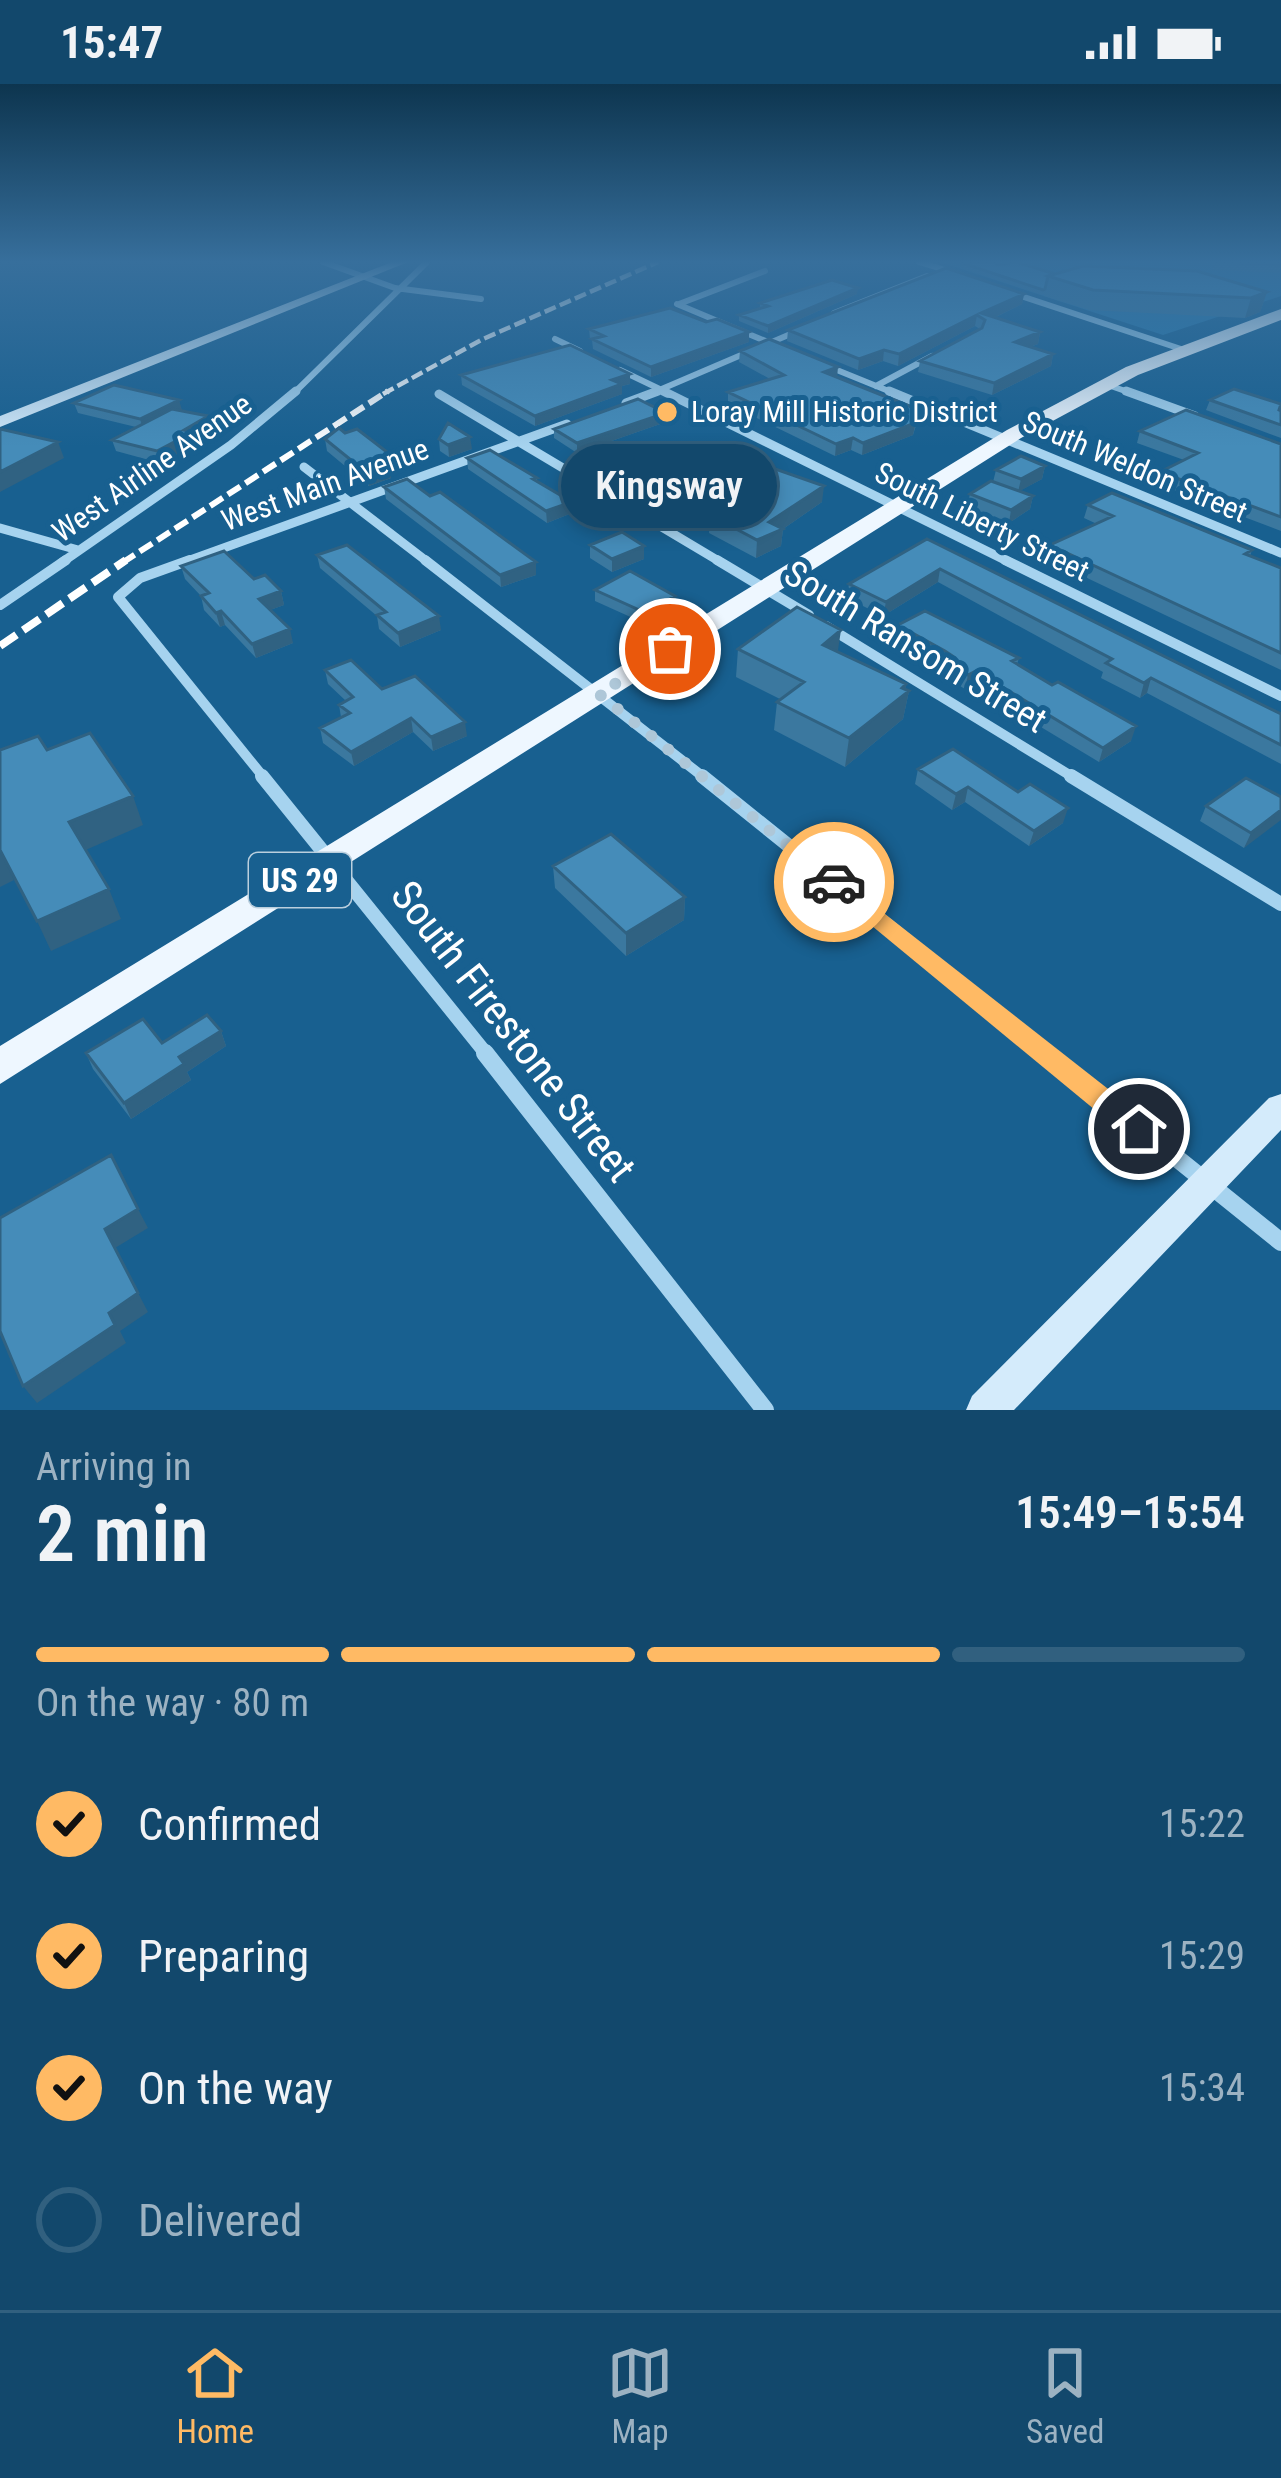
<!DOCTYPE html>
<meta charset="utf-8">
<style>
:root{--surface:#12486c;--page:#1b4f72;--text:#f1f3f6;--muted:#9cb2c2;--line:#31607f;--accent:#ffba64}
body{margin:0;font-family:"Roboto Condensed",sans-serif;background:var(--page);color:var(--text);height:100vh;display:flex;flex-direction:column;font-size:45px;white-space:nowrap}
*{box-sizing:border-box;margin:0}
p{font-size:39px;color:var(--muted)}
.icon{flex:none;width:66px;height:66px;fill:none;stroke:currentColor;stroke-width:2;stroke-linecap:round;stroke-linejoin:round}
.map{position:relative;height:1326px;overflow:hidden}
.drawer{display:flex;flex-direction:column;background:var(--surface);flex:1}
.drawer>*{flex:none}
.pin{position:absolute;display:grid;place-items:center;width:102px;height:102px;color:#fff;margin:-51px;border:6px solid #fff;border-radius:50%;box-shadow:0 3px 12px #0007}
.courier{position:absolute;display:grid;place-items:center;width:120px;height:120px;margin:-60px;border:9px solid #ffba64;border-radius:50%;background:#fff;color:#222;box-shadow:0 3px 15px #0007}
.bubble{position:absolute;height:84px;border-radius:42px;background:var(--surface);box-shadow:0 6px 18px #0003,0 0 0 3px var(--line);font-size:39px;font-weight:600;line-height:84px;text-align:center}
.summary em{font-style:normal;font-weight:600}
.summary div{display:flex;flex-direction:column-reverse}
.summary{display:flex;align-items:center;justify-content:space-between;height:204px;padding:0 36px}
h1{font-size:78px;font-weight:600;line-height:90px}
.bar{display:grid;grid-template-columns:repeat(4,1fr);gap:18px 12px;align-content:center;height:144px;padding:0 36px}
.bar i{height:15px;border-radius:9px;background:var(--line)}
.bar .on{background:var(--accent)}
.bar p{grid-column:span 4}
ol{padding:0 36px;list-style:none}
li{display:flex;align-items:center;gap:36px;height:132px}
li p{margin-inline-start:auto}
li .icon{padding:12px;border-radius:50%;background:var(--accent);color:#111;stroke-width:4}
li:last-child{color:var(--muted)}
li i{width:66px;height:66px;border:6px solid var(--line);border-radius:50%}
.status{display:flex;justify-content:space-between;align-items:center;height:84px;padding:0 60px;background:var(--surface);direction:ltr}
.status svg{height:33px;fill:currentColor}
.tabs{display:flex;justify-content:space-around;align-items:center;height:168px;border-top:3px solid var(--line);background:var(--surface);font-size:33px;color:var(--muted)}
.tabs a{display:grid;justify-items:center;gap:6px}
.tabs .on{color:var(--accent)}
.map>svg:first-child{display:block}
.green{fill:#2879ac}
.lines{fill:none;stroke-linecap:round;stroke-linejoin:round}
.street-far4{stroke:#a6d3ef;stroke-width:6}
.street-far3{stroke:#a6d3ef;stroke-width:9}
.street-far2{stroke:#a6d3ef;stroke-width:10}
.street-far1{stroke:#a6d3ef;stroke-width:14}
.street{stroke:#a6d3ef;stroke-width:18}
.secondary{fill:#d4ebfb;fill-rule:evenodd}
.primary{fill:#eef7ff;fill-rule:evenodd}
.rail-far2{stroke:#fff;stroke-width:4.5;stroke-dasharray:12 4.5;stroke-linecap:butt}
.rail-far1{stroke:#fff;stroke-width:6;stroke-dasharray:15 6;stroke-linecap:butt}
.rail{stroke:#fff;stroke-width:8;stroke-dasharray:20 8;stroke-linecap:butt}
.wall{fill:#3b789f}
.shaded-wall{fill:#306282}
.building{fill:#458cb9;stroke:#306282;stroke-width:3}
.route{fill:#ffba64}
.done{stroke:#aec7d8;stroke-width:12;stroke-dasharray:0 21.6}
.poi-dot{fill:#ffba64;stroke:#186090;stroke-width:4.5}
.labels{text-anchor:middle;stroke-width:10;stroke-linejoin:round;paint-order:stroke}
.far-poi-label{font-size:30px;fill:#fff;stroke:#186090;text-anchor:start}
.far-street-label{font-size:30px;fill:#fff;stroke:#186090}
.shield{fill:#186090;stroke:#bacfde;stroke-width:3}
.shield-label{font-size:33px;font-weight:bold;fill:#fff}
.street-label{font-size:36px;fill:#fff;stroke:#186090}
.near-street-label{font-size:42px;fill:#fff;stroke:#186090}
</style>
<div class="status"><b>15:47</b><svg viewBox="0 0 49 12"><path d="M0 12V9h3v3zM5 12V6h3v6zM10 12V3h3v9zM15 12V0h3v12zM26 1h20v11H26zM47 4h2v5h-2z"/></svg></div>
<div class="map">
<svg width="1281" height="1326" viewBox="0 0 1281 1326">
<rect width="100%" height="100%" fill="#186090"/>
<path class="green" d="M 940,178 L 1281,178 L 1281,212 L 1163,251 Z"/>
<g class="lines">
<path class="street-far4" d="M 323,178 L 395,204 L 481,215
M 919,178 L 955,189
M 1009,208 L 1184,266
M 677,220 L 775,261
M 679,220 L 765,187
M 834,229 L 927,192
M 555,255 L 580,267
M 827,282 L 896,310
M 620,286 L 670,310
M 1105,300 L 1134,310
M 876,302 L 932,272
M 293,310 L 427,178
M 650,310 L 800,246"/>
<path class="street-far3" d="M 663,307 L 1011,479
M 889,307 L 1281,469
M 1126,307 L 1195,332
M 439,310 L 722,479
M 626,319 L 658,307
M 304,383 L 429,479
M 0,444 L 78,466
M 61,479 L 231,361 L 296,307
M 182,479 L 567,340"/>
<path class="street-far2" d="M 190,476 L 140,494 L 118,513 L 265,695
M 425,476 L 706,695
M 717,476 L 809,531
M 1005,476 L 1281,612
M 0,521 L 66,476
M 826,542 L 1076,695"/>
<path class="street-far1" d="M 262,692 L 488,972
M 702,692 L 1050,972
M 1071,692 L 1281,820"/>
<path class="street" d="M 485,969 L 765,1326
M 1046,969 L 1281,1158"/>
<path class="secondary" d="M 392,178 L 408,178 L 0,343 L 0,332 Z
M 1281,1010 L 1281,1046 L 1014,1326 L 966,1326 L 972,1312 L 1269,1014 Z"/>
<path class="primary" d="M 1281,225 L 1281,236 L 1138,291 L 1021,354 L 0,1000 L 0,962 L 1007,346 L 1126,283 Z"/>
<path class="rail-far2" d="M 383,310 L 483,255 L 658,178"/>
<path class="rail-far1" d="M 122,479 L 388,307"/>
<path class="rail" d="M 0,562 L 126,476"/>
</g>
<path class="wall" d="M 1213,178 L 1281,178 L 1281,189 L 1212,186 Z
M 962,179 L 997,181 L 1055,190 L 1267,208 L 1260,228 L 1245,234 L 1089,226 L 1044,212 L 1044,210 L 1042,211 L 961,184 Z
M 857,210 L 768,249 L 739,237 L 739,231 L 760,224 L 760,219 Z
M 1024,210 L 1022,220 L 994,234 L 1040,248 L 1038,260 L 1030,263 L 1053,270 L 1051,282 L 992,311 L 918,288 L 920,277 L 980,245 L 975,242 L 898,282 L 883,277 L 858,286 L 787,257 L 788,246 Z
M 706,238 L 749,248 L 749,258 L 651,293 L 593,265 L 592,256 L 590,255 L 589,245 Z
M 740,267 L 837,293 L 917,338 L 913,351 L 862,371 L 851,366 L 835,372 L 728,320 L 728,308 L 770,295 L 739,278 Z
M 630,290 L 630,300 L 622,302 L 622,310 L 535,342 L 462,301 L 461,291 Z
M 179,316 L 180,327 L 208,332 L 211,344 L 195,354 L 196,360 L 160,379 L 116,367 L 112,356 L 136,343 L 78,329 L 74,319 Z
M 1210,316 L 1281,320 L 1281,354 L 1206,326 Z
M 666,338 L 577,369 L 554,354 L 554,345 Z
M 1140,347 L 1281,360 L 1281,447 L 1157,400 L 1160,388 L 1184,376 L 1137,359 Z
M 325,355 L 398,388 L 391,390 L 391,394 L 369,402 L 327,367 Z
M 439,355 L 472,365 L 449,373 L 440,367 Z
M 467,374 L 537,394 L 537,398 L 572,429 L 547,439 L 468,385 Z
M 1045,382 L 1042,395 L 1019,407 L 1033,412 L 1030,425 L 1009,439 L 967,423 L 970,410 L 993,398 L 996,386 Z
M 673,398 L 822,418 L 783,445 L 781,462 L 756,474 L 709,449 L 710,435 L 673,415 Z
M 384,403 L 536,491 L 501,503 L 386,415 Z
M 1088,421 L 1252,466 L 1250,472 L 1281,484 L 1281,586 L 1047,475 L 1050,461 L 1097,440 L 1084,434 Z
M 927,455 L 1281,630 L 1281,680 L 1147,609 L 1140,614 L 1101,594 L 1103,588 L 938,498 L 883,532 L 847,514 L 849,500 Z
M 590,461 L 644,475 L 612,488 L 590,474 Z
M 317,471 L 441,546 L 400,563 L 379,545 L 377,532 L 320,484 Z
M 181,482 L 254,495 L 281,507 L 284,521 L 270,526 L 293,559 L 256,574 L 225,541 L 220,543 L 204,526 L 201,512 L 185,495 Z
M 595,506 L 675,512 L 675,523 L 646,540 L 595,517 Z
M 898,541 L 1019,574 L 1017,580 L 1131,657 L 1099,678 L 973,602 L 965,605 L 943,592 L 945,583 L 896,555 Z
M 738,565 L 838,568 L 906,600 L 905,605 L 909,607 L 903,635 L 845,683 L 774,646 L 777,618 L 780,615 L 736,593 Z
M 325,586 L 382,605 L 467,652 L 433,667 L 413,648 L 354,682 L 323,659 L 320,644 L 341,633 L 339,621 L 346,617 L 328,600 Z
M 918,685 L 1063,739 L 1029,762 L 965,718 L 952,726 L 915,700 Z
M 1281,713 L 1244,764 L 1200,737 L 1206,722 Z
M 553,782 L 685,813 L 684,836 L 626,872 L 555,804 Z
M 221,947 L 226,962 L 187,988 L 191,996 L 131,1035 L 93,985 L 86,969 L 162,959 Z"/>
<path class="shaded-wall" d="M 858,204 L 857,210 L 768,249 L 768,242 Z
M 1267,208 L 1260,228 L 1245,234 L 1251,214 Z
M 1024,210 L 1022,220 L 985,238 L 981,229 Z
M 977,231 L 975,242 L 898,282 L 899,270 Z
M 749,248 L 749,258 L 651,293 L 651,283 Z
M 1040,248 L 1038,260 L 1013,269 L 1015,258 Z
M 884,266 L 883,277 L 858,286 L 859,275 Z
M 1053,270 L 1051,282 L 992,311 L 994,299 Z
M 838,283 L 837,294 L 824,288 Z
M 630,290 L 630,300 L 622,302 L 622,310 L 535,342 L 535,332 L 612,296 Z
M 179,316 L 182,326 L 143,345 L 140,335 Z
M 919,326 L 913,351 L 862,371 L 863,359 Z
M 666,329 L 666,338 L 577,369 L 577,359 Z
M 208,332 L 211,344 L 195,354 L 196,360 L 160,379 L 157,367 L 184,346 Z
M 470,353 L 472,365 L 449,373 L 448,361 Z
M 853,354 L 851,366 L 835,372 L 836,360 Z
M 58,358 L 64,374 L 0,408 L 0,388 Z
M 396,375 L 398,388 L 391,390 L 391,394 L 369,402 L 367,389 L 386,378 Z
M 1045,382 L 1042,395 L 1018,408 L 1021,395 Z
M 824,402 L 822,418 L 783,445 L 781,462 L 756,474 L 757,456 L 769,438 Z
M 1033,412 L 1030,425 L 1009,439 L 1011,426 Z
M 572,418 L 572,429 L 547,439 L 546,427 Z
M 644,462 L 644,475 L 612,488 L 612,475 Z
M 536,478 L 536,491 L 501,503 L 500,491 Z
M 940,485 L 938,498 L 883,532 L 886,518 Z
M 281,507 L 284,521 L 262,529 L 259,515 Z
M 675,512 L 675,523 L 646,540 L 646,529 Z
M 221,527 L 225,541 L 220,543 L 216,529 Z
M 439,532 L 441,546 L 400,563 L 398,549 Z
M 290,545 L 293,559 L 256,574 L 252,560 Z
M 841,546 L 837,573 L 823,561 Z
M 976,587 L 973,602 L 965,605 L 968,591 Z
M 1151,594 L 1147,609 L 1140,614 L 1144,599 Z
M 906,600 L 905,610 L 909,607 L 903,635 L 845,683 L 849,654 Z
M 411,634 L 413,648 L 354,682 L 351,668 Z
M 465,638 L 467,652 L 433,667 L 431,653 Z
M 1136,642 L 1131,657 L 1099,678 L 1103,664 Z
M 968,703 L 965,718 L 952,726 L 956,710 Z
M 133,712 L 143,741 L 81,768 L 69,738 Z
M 1068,724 L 1063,739 L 1029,762 L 1034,747 Z
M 1281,726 L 1281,736 L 1244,764 L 1251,749 Z
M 0,766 L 14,796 L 0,803 Z
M 109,805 L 121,835 L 51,867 L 37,837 Z
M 685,813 L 684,836 L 626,872 L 626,849 Z
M 221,947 L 226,962 L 187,988 L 191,996 L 131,1035 L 124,1019 L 179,973 Z
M 138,1125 L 148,1144 L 115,1164 L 148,1228 L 120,1247 L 126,1259 L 37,1319 L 23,1302 L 105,1145 Z"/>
<path class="building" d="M 966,178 L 996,178 L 997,181 L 1016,178 L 1055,190 L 1048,192 L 1045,205 L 1043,206 L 962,179 Z
M 1214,178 L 1281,178 L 1281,181 Z
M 1083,182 L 1197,187 L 1267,208 L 1251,214 L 1093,206 L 1048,192 Z
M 946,184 L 1024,210 L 981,229 L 1040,248 L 1015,258 L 1053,270 L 994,299 L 920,277 L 982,244 L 985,236 L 977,231 L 899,270 L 884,266 L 859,275 L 788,246 Z
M 832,196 L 858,204 L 768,242 L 739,231 L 768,222 L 760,219 Z
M 670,224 L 706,238 L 717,235 L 749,248 L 651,283 L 592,255 L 604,252 L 589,245 Z
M 769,255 L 838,283 L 824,288 L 919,326 L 915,339 L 863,359 L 853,354 L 836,360 L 728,308 L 784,291 L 740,267 Z
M 570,261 L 630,290 L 612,296 L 622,300 L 535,332 L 461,291 Z
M 114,301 L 179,316 L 140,335 L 74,319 Z
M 1234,305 L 1281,320 L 1279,326 L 1281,327 L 1281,341 L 1210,316 Z
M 638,315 L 666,329 L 577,359 L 554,345 Z
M 172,325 L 208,332 L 184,346 L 193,348 L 157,367 L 112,356 Z
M 1186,326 L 1281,360 L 1281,433 L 1160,388 L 1198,369 L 1140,347 Z
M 448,339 L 470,353 L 448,361 L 439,355 Z
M 339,344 L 345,349 L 357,345 L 396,375 L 386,378 L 390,381 L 367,389 L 325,355 Z
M 0,345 L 58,358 L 0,388 Z
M 490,366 L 537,394 L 533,395 L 572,418 L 546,427 L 467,374 Z
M 1021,372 L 1045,382 L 1021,395 L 996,386 Z
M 744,374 L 824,402 L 769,438 L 783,445 L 757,456 L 710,431 L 725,425 L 673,398 Z
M 407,395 L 430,412 L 440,408 L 536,478 L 500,491 L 384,403 Z
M 991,397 L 1033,412 L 1011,426 L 970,410 Z
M 1112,409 L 1252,466 L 1245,470 L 1281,484 L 1281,569 L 1050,461 L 1113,432 L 1088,421 Z
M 622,448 L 644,462 L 612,475 L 590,461 Z
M 927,455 L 1281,630 L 1281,661 L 1151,594 L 1144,599 L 1106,579 L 1112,575 L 940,485 L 886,518 L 849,500 Z
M 347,461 L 439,532 L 398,549 L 377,531 L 386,528 L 317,471 Z
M 224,467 L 254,495 L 265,491 L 281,507 L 259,515 L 290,545 L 252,560 L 221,527 L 216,529 L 201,512 L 209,509 L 181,482 Z
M 630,487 L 675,512 L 646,529 L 595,506 Z
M 797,523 L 841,546 L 823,561 L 906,600 L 902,604 L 909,607 L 849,654 L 777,618 L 804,598 L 738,565 Z
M 925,527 L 1019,574 L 1012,577 L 1052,601 L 1058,598 L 1136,642 L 1103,664 L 976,587 L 968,591 L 946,577 L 954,573 L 945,567 L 898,541 Z
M 351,576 L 382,605 L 415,592 L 465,638 L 431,653 L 411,634 L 351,668 L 320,644 L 350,629 L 339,621 L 353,613 L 325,586 Z
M 90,649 L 133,712 L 69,738 L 109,805 L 37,837 L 0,766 L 0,666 L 38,652 L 47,666 Z
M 953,665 L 1018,708 L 1030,700 L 1068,724 L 1034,747 L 968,703 L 956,710 L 918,685 Z
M 1246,694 L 1281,713 L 1281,726 L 1251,749 L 1206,722 Z
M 611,750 L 685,813 L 626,849 L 553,782 Z
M 207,931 L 221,947 L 179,973 L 184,980 L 124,1019 L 86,969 L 143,935 L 162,959 Z
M 111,1071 L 138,1125 L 105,1145 L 138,1209 L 109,1229 L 115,1241 L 23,1302 L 0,1247 L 0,1134 Z"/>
<linearGradient id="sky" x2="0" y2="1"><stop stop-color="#0d354f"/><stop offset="0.49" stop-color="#376f9c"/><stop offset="1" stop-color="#376f9c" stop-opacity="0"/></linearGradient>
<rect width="1281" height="363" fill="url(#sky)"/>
<path class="route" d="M 834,790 L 1149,1037 L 1153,1045 L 1149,1054 L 1129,1054 L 826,804 L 822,798 Z"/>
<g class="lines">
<path class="done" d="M 670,565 L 599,610 L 834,798"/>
</g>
<circle class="poi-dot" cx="667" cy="328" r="12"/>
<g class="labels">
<g class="far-poi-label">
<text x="691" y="338">Loray Mill Historic District</text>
</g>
<g class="far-street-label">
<text transform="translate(1135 383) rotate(23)" y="10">South Weldon Street</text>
<text transform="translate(152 384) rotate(-35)" y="10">West Airline Avenue</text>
<text transform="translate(325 401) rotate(-20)" y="10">West Main Avenue</text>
<text transform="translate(982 438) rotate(26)" y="10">South Liberty Street</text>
</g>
<rect class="shield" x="249" y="769" width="102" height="54" rx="9"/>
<g class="shield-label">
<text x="300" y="808">US 29</text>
</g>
<g class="street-label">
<text transform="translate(916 562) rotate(31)" y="13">South Ransom Street</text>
</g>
<g class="near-street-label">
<text transform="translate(514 947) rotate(52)" y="15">South Firestone Street</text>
</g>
</g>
</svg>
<div class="pin" style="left:670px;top:565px;background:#ea580c"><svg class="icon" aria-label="bag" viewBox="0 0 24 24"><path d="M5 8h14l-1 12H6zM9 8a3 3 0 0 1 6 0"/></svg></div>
<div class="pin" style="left:1139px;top:1045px;background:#1f2937"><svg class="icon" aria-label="home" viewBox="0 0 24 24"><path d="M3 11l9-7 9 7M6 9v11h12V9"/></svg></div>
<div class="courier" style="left:834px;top:798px"><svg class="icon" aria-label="car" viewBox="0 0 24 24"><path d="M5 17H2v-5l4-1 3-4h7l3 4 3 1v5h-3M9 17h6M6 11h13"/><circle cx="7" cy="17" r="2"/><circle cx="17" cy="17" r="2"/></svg></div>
<div class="bubble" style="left:561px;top:360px;width:216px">Kingsway</div>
</div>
<section class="drawer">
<div class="summary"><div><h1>2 min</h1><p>Arriving in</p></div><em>15:49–15:54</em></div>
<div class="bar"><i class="on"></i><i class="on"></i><i class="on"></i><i></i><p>On the way · 80 m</p></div>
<ol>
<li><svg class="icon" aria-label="check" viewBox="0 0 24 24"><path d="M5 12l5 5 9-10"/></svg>Confirmed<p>15:22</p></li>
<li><svg class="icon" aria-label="check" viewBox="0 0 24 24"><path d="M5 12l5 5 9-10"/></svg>Preparing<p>15:29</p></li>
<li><svg class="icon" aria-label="check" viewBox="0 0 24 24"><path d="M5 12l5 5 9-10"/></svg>On the way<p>15:34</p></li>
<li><i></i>Delivered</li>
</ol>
</section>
<nav class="tabs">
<a class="on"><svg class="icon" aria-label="home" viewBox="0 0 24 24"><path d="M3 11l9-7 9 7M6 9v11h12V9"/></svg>Home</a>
<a><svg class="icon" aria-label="map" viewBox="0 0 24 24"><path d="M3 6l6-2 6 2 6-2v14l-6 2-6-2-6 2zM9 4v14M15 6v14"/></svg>Map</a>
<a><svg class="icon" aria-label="saved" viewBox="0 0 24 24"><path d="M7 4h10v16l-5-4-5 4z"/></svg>Saved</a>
</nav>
